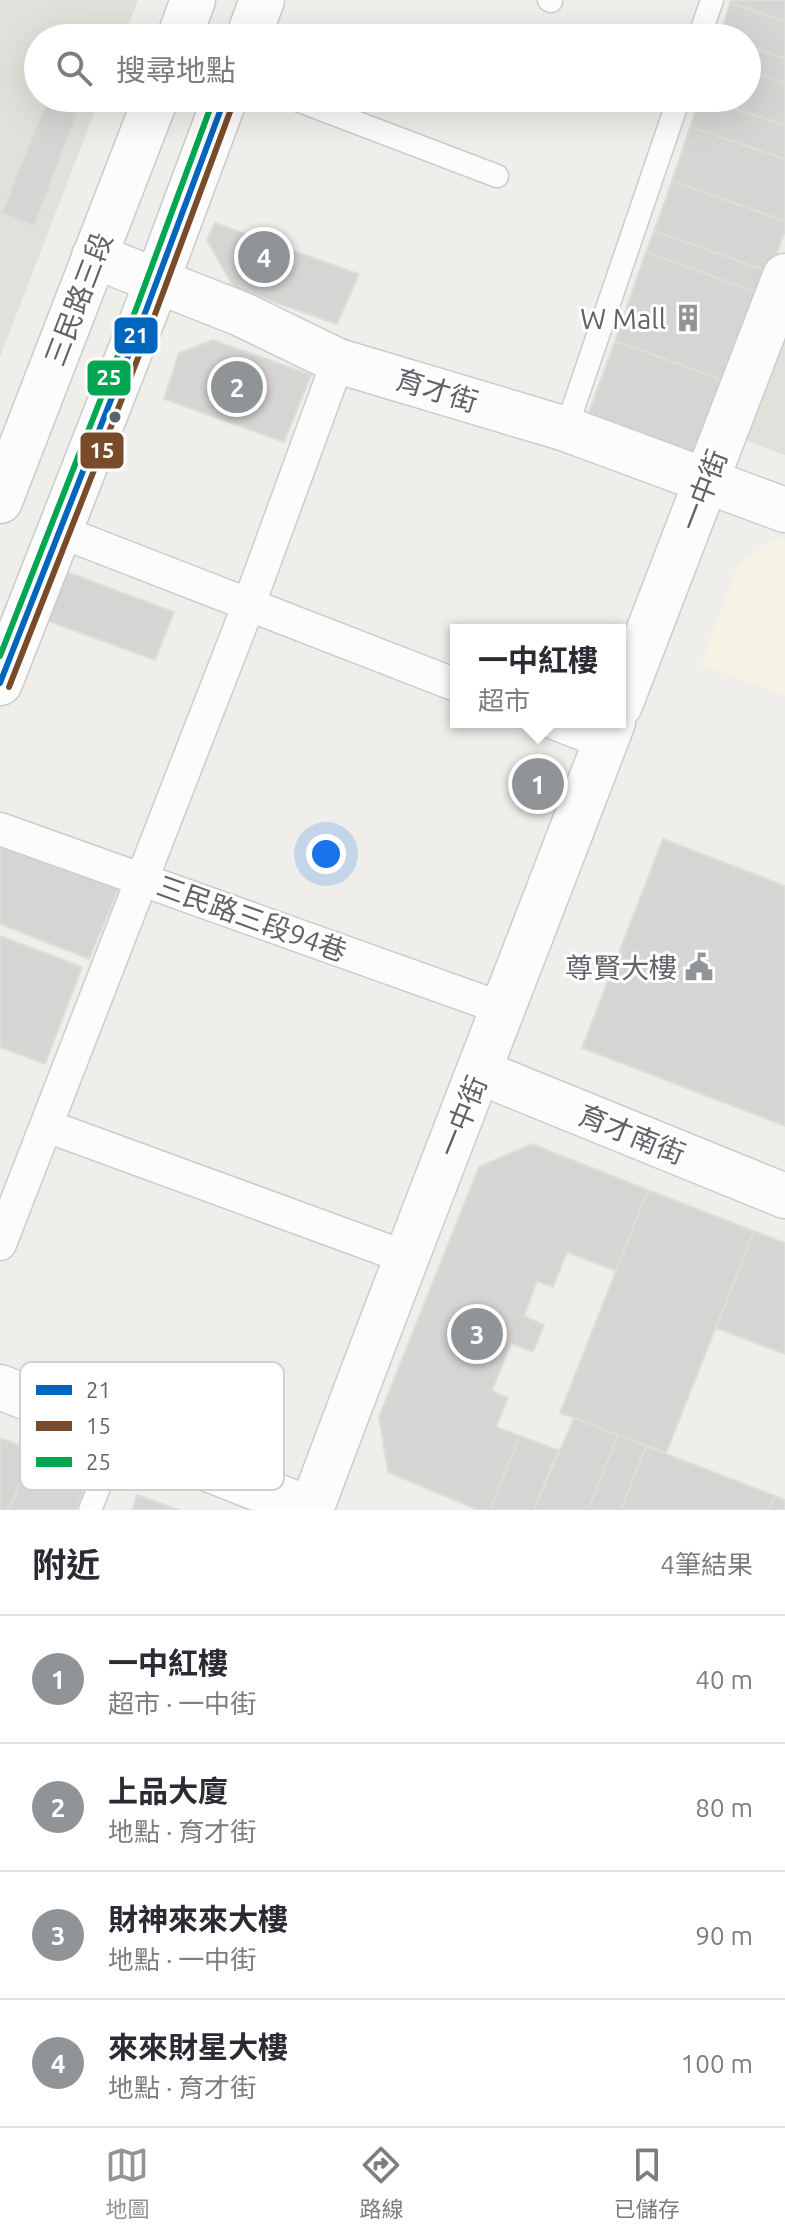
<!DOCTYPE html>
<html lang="zh-TW">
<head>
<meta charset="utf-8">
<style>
  body { margin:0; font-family:Ubuntu,"Noto Sans TC",sans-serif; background:#f2f2f3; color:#2b2b33 }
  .you { position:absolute; left:326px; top:854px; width:28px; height:28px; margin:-20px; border:6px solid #fff; border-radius:50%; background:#1a73e8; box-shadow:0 0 0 12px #1a73e833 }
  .badge { display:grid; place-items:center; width:52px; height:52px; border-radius:50%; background:#919496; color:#fff; font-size:26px; font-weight:700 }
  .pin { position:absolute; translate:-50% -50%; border:4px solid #fff; box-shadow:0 2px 8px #0006 }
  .popup { position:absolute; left:450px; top:624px; width:176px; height:104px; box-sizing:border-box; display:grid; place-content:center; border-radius:0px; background:#fff; filter:drop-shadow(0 2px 6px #0005); font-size:26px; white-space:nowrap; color:#7c7c81 }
  .popup b { font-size:30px; color:#2b2b33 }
  .popup::after { content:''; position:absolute; left:50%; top:100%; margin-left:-16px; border:16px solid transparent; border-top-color:#fff }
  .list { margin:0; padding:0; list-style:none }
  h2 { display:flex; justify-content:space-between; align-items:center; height:104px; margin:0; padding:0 32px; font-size:34px }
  h2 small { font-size:26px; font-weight:400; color:#7c7c81 }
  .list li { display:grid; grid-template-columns:52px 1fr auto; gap:24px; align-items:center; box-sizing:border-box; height:128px; padding:0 32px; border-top:2px solid #e1e1e2 }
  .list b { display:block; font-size:30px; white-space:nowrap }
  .list p { margin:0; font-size:26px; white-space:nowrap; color:#7c7c81 }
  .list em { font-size:26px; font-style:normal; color:#7c7c81 }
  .icon { flex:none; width:44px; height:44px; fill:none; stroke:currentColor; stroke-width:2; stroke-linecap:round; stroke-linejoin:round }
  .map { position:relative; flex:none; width:785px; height:1510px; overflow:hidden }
  .search { position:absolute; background:#fff; box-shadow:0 8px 32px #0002; left:24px; right:24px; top:24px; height:88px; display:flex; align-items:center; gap:20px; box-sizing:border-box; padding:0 28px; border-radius:44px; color:#7c7c81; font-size:30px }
  .sheet { height:616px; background:#fff }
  nav { display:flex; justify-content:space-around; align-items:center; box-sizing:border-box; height:112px; border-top:2px solid #e1e1e2; background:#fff; font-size:22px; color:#7c7c81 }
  nav a { display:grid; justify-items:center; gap:4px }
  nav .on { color:#919496 }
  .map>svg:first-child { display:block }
  .commercial { fill:#f7f3e4 }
  .education { fill:#e2e0da }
  .building { fill:#d6d5d3; stroke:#deddd9; stroke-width:2 }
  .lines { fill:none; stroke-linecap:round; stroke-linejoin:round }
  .service-casing { stroke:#cbcccc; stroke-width:25 }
  .pedestrian-casing { stroke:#cbcccc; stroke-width:35 }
  .minor-casing { stroke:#cbcccc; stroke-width:47 }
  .tertiary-casing { stroke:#cbcccc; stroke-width:47 }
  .secondary-casing { stroke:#cacacb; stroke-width:47 }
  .service { stroke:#fdfcfc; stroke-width:22 }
  .pedestrian { stroke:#fdfcfc; stroke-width:32 }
  .minor { stroke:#fdfcfc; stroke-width:44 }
  .tertiary { stroke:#fdfcfc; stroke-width:44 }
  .secondary { stroke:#fdfcfc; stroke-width:44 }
  .bus-1-casing { stroke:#fff; stroke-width:12 }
  .bus-2-casing { stroke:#fff; stroke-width:12 }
  .bus-3-casing { stroke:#fff; stroke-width:12 }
  .bus-1 { stroke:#0065bd; stroke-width:6 }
  .bus-2 { stroke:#7a4b2a; stroke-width:6 }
  .bus-3 { stroke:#00a651; stroke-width:6 }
  .bus-dot { fill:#5f6368; stroke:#fff; stroke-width:3 }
  .labels { text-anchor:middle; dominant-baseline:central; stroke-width:6; stroke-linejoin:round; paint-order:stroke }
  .street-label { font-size:28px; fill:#5f6368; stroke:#fff }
  .poi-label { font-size:28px; fill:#5f6368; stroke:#fff; text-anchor:end }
  .key { fill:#fff; stroke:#cfd0d2; stroke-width:2 }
  .key-label { font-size:22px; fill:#5f6368 }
  .line-badge { stroke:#fff; stroke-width:3 }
  .badge-label { font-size:22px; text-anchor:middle; font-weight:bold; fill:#fff }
</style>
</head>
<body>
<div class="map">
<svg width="785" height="1510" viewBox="0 0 785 1510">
  <rect width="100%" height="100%" fill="#efeeea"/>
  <path class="commercial" d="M 775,537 L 785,541 L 785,695 L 701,665 L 738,565 Z"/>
  <path class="education" d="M 0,0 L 138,0 L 123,38 L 38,38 L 38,98 L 100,98 L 0,357 Z
    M 785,336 L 785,455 L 745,440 Z"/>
  <path class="building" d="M 731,0 L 785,0 L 785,21 L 730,3 Z
    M 730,3 L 785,21 L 785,58 L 747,46 L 747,38 L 720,37 Z
    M 747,46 L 785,58 L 785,83 L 747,71 Z
    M 747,71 L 785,83 L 785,125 L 703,98 L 747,98 Z
    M 700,98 L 785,125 L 785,159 L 690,127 Z
    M 46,102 L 77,114 L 34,226 L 2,213 Z
    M 690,127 L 785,159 L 785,221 L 672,181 Z
    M 672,181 L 785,221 L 785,231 L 770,272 L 654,231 Z
    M 215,223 L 359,274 L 337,324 L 234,288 L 207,240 Z
    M 654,231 L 770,272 L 762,294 L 646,252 Z
    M 646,252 L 762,294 L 729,382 L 615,341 Z
    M 213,340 L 311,375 L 284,442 L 164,399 L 179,353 Z
    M 615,341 L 729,382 L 701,459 L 587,418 Z
    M 67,572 L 174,612 L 155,660 L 48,621 Z
    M 5,839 L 122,881 L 89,959 L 0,924 L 0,846 Z
    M 663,839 L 785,886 L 785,1126 L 582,1048 Z
    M 0,936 L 82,967 L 45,1064 L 0,1047 Z
    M 532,1144 L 648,1190 L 616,1271 L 567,1252 L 553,1287 L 537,1281 L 524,1316 L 544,1325 L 533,1352 L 511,1343 L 492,1391 L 508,1398 L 496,1427 L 520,1436 L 490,1510 L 478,1510 L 388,1472 L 379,1417 L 479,1167 Z
    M 648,1190 L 754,1231 L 666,1453 L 560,1413 Z
    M 754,1231 L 785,1243 L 785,1354 L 716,1328 Z
    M 574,1418 L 618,1435 L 588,1510 L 534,1510 Z
    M 618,1435 L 646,1446 L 621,1510 L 588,1510 Z
    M 520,1436 L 558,1450 L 534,1510 L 490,1510 Z
    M 0,1438 L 33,1450 L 9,1510 L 0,1510 Z
    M 646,1446 L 775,1496 L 769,1510 L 621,1510 Z
    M 33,1450 L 91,1472 L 76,1510 L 9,1510 Z
    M 137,1495 L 179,1510 L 132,1510 Z
    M 775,1496 L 785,1500 L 785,1510 L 769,1510 Z"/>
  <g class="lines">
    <defs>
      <path id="service" d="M 549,0 L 551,1
        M 699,38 L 712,0
        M 292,98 L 497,176
        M 566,429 L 679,98
        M 90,1510 L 120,1434"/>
      <path id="pedestrian" d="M 59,531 L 456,685
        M 551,722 L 605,743
        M 0,829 L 504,1009
        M 47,1126 L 405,1257
        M 0,1244 L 249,604 L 338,361"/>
      <path id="minor" d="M 94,256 L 241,314 L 338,361 L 566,429 L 785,510
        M 480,1072 L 785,1196
        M 0,1387 L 312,1510"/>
      <path id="tertiary" d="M 620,705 L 785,276
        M 311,1510 C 409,1246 513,985 613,722"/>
      <path id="secondary" d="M 179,38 L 193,0
        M 248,38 L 262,0
        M 0,501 L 156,98
        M 0,683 L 145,313 L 225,98"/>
    </defs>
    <use href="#service" class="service-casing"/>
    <use href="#pedestrian" class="pedestrian-casing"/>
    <use href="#minor" class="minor-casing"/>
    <use href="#tertiary" class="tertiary-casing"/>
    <use href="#secondary" class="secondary-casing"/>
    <use href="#service" class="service"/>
    <use href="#pedestrian" class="pedestrian"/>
    <use href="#minor" class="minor"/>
    <use href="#tertiary" class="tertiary"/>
    <use href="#secondary" class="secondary"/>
    <defs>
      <path id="bus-1" d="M 0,683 L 145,313 L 225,98"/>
      <path id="bus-2" d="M 9,687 L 154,317 L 234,101"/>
      <path id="bus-3" d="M 0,656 L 136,309 L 214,98"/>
    </defs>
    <use href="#bus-1" class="bus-1-casing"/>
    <use href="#bus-2" class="bus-2-casing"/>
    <use href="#bus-3" class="bus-3-casing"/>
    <use href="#bus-1" class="bus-1"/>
    <use href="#bus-2" class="bus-2"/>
    <use href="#bus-3" class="bus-3"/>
  </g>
  <defs>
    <symbol id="building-bare" viewBox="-9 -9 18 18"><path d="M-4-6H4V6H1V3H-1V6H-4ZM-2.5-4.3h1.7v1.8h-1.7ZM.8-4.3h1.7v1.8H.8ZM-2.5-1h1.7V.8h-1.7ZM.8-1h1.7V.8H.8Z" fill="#919496" stroke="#fff" stroke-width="2.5" paint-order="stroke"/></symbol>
    <symbol id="civic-bare" viewBox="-9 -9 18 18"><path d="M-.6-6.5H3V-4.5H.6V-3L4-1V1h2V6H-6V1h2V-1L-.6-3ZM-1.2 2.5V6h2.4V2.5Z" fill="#919496" stroke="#fff" stroke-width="2.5" paint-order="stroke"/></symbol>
  </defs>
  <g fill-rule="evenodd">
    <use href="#building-bare" x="668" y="298" width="40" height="40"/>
    <use href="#civic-bare" x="679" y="947" width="40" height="40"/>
  </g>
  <circle class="bus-dot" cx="115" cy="417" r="7"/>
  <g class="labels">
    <g class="street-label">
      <text transform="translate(78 299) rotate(-69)">三民路三段</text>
      <text transform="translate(437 390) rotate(17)">育才街</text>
      <text transform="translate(703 490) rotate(-69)">一中街</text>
      <text transform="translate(252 918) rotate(20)">三民路三段94巷</text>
      <text transform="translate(462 1116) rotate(-68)">一中街</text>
      <text transform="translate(632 1134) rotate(22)">育才南街</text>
    </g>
    <g class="poi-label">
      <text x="666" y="318">W Mall</text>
      <text x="677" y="967">尊賢大樓</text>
    </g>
  </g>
  <rect x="20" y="1362" width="264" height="128" rx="12" class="key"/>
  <rect x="36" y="1385" width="36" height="10" fill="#0065bd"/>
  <rect x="36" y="1421" width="36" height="10" fill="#7a4b2a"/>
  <rect x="36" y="1457" width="36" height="10" fill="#00a651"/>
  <g class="key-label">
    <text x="86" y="1398">21</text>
    <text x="86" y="1434">15</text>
    <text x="86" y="1470">25</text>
  </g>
  <g class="line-badge">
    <rect x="113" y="316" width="46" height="39" rx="8" fill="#0065bd"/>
    <rect x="86" y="359" width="46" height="38" rx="8" fill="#00a651"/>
    <rect x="79" y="431" width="46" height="39" rx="8" fill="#7a4b2a"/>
  </g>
  <g class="badge-label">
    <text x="136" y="343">21</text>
    <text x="109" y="385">25</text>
    <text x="102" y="458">15</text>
  </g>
</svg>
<div class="you"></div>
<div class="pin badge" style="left:538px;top:784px">1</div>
<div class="popup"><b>一中紅樓</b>超市</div>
<div class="pin badge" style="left:237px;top:387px">2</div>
<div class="pin badge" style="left:477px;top:1334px">3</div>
<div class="pin badge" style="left:264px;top:257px">4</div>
<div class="search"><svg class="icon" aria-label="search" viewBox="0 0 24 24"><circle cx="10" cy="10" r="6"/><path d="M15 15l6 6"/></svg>搜尋地點</div>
</div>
<section class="sheet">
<h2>附近<small>4筆結果</small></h2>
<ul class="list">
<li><span class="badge">1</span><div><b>一中紅樓</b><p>超市 · 一中街</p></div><em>40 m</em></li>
<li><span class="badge">2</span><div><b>上品大廈</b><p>地點 · 育才街</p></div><em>80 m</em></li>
<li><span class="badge">3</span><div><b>財神來來大樓</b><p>地點 · 一中街</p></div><em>90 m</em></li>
<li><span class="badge">4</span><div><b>來來財星大樓</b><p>地點 · 育才街</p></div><em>100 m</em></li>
</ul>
</section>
<nav>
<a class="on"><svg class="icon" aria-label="map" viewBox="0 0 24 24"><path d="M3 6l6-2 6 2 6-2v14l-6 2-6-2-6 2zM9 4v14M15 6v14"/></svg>地圖</a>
<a><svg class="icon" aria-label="directions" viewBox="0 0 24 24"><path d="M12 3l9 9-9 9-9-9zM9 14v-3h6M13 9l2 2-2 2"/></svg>路線</a>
<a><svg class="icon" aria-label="saved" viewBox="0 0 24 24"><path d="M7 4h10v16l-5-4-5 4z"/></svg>已儲存</a>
</nav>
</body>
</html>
